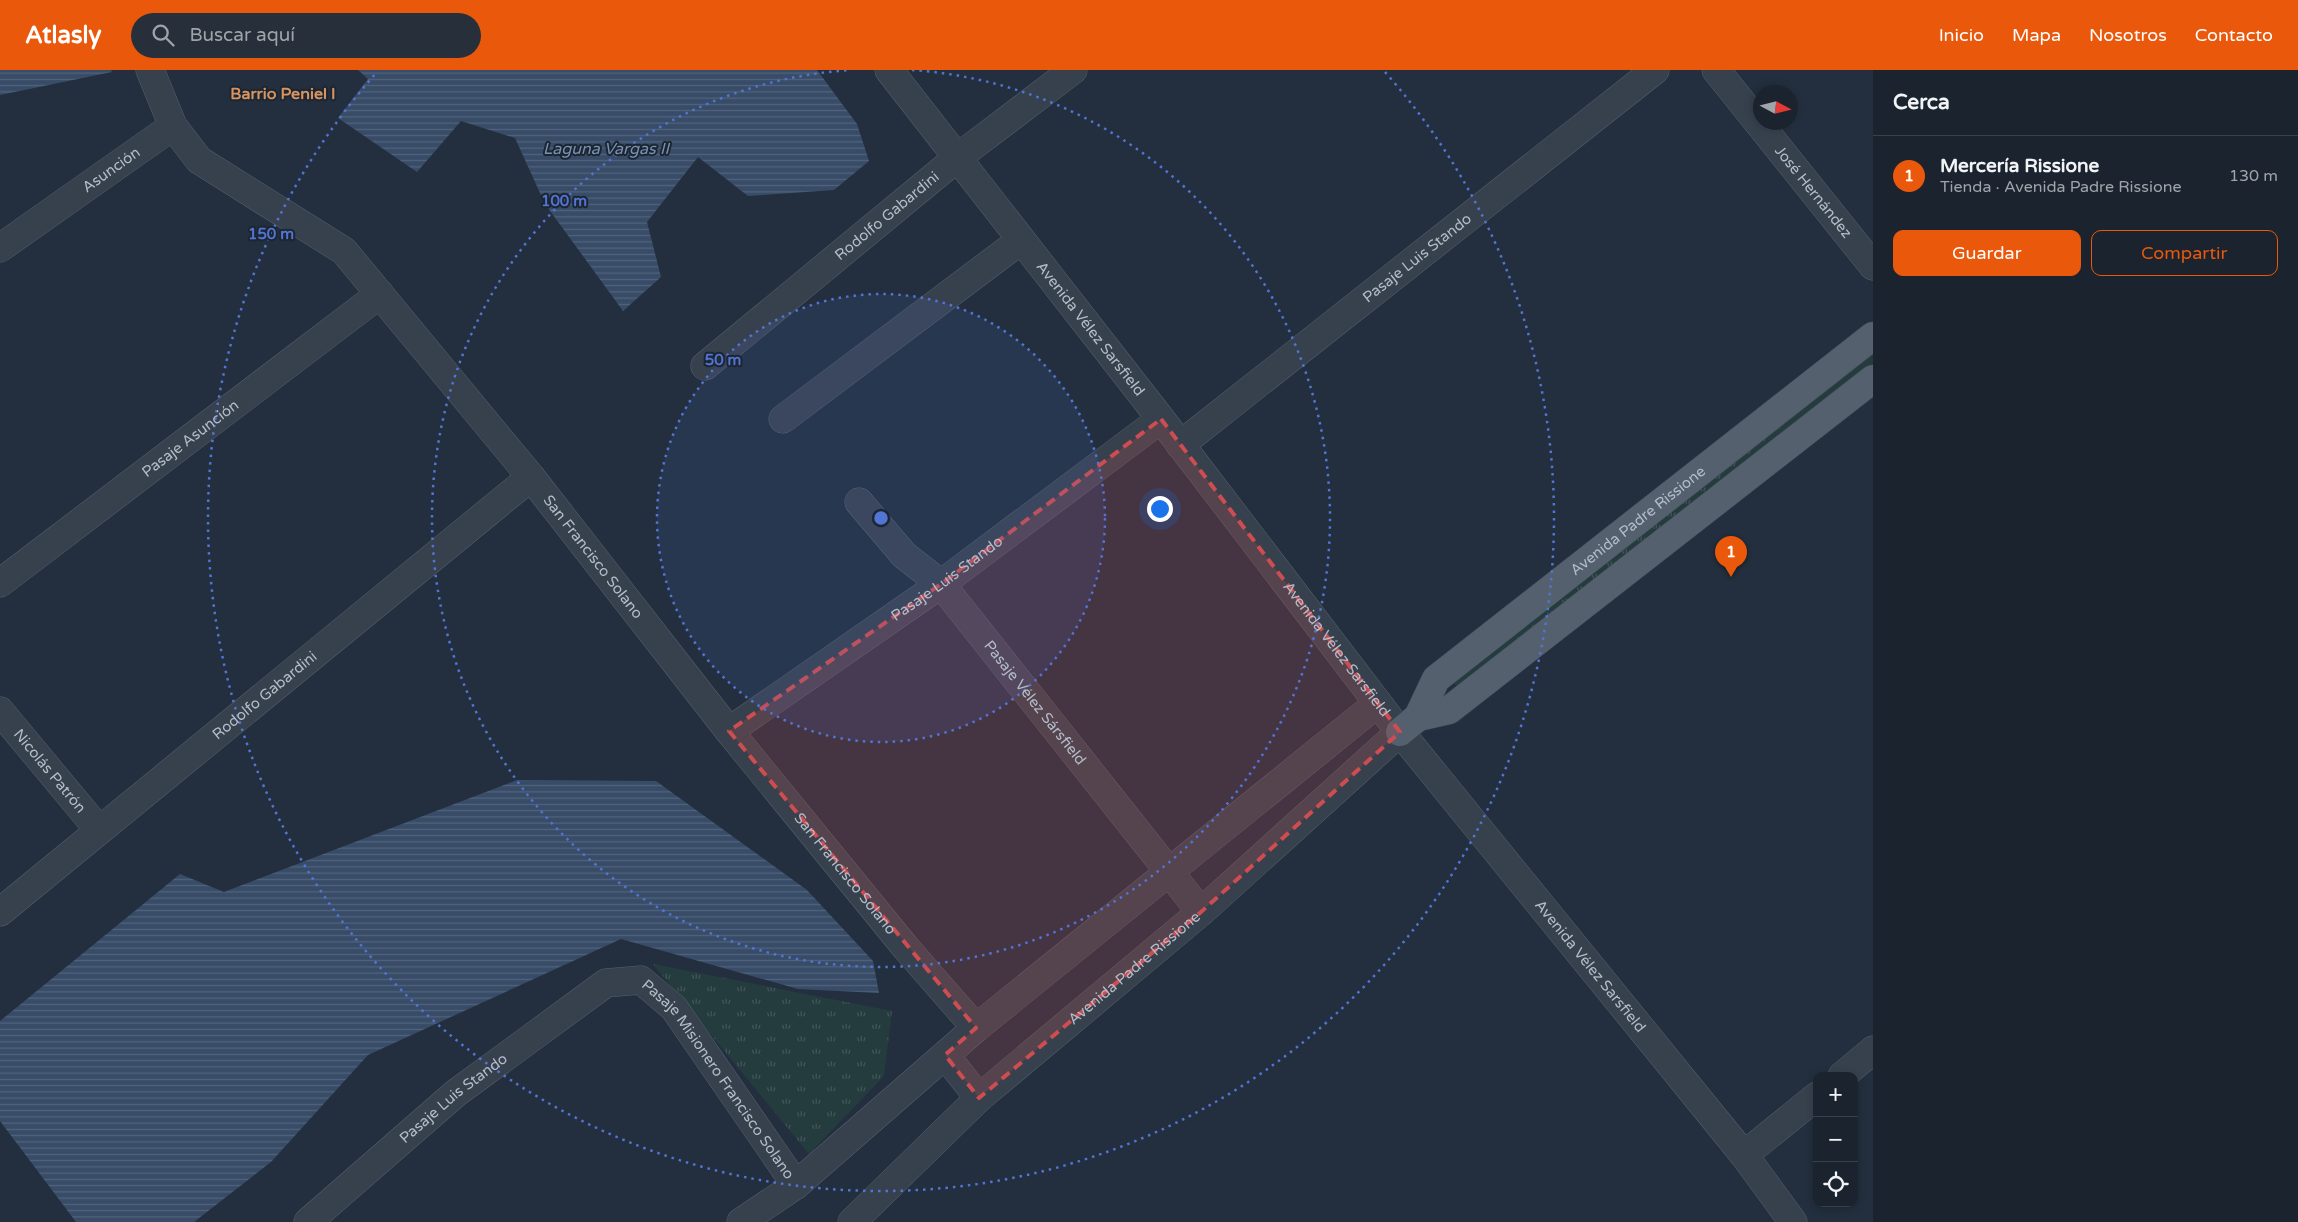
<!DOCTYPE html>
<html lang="es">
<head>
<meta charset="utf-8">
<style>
  body { margin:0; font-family:"Varela Round",sans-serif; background:#272f3a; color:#f1f3f6 }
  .controls { position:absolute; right:15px; bottom:15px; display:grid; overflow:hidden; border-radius:10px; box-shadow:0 2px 8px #0003 }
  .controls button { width:45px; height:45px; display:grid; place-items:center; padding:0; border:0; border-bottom:1px solid #38404a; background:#1a232e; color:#f1f3f6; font:25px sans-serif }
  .compass { position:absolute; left:1753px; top:15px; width:45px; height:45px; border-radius:50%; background:#1a232e; box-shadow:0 2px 8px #0003; rotate:97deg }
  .you { position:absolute; left:1159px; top:438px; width:18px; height:18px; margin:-12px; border:4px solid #fff; border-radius:50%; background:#1a73e8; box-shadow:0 0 0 8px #1a73e833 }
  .badge { display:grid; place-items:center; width:32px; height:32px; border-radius:50%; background:#ea580c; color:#fff; font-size:16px; font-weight:700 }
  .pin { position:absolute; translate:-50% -41px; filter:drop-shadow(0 1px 2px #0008) }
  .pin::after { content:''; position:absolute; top:26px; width:18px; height:15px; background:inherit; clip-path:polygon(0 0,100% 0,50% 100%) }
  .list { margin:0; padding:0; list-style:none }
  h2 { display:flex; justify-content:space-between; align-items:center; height:65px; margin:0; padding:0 20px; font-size:21px }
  h2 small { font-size:16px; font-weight:400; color:#9fa4aa }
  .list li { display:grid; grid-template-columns:32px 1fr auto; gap:15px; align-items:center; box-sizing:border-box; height:80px; padding:0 20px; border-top:1px solid #38404a }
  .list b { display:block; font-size:19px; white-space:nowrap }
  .list p { margin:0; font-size:16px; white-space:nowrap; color:#9fa4aa }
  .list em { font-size:16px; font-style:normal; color:#9fa4aa }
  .actions { display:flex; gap:10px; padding:15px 20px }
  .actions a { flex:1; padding:11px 0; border:1px solid #ea580c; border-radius:10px; text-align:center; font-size:18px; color:#ea580c }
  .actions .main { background:#ea580c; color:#fff }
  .icon { flex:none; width:28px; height:28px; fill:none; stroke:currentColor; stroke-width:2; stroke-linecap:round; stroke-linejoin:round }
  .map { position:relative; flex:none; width:1873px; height:1152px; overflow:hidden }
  header { display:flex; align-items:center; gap:30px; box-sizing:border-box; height:70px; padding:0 25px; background:#ea580c; color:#fff }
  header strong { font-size:24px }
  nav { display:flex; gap:28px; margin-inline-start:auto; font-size:18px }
  .search { width:350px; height:45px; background:#272f3a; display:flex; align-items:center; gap:12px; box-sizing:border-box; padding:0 18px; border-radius:28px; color:#9fa4aa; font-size:19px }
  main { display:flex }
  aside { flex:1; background:#1a232e }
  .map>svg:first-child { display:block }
  .grass { fill:url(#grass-tufts) }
  .water { fill:url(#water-rules) }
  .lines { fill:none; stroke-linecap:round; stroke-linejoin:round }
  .minor-casing { stroke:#555f6c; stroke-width:29 }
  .major-casing { stroke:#404a57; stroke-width:29 }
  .minor { stroke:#37414e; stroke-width:28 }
  .major { stroke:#55606e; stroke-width:28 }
  .marked { fill:#cd4d50; fill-opacity:0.2; stroke:#cd4d50; stroke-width:4; stroke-dasharray:10 6; stroke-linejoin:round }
  .ring { fill:none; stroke:#5274d3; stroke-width:2.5; stroke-dasharray:2.5 5 }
  .labels { text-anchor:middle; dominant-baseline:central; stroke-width:4; stroke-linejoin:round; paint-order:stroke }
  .street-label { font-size:15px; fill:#b3bcc9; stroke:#1c2633 }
  .neighbourhood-label { font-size:16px; font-weight:bold; fill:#d79360; stroke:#1c2633 }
  .water-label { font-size:16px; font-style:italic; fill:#7a92b2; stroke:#1c2633 }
  .centre { fill:#5274d3; stroke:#1c2633; stroke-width:2.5 }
  .ring-label { font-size:15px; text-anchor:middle; font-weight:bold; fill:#5274d3; stroke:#1c2633; stroke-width:4; stroke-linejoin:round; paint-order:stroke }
</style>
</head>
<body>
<header>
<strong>Atlasly</strong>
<div class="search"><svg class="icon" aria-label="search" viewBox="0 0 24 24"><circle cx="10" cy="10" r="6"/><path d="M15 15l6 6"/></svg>Buscar aquí</div>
<nav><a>Inicio</a><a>Mapa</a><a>Nosotros</a><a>Contacto</a></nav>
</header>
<main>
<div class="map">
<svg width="1873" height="1152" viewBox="0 0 1873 1152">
  <defs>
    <pattern id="grass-tufts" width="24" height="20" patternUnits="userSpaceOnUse" patternTransform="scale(1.25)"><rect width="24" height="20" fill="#253c3f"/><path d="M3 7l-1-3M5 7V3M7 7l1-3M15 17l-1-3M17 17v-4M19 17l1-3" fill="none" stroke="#425659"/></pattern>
    <pattern id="water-rules" width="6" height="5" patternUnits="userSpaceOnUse" patternTransform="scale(1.25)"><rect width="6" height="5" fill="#384c68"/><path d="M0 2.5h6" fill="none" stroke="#52647c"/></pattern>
  </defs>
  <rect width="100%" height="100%" fill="#232f3e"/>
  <path class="grass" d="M 1873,281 L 1873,295 L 1457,617 L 1451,609 Z
    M 653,894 L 892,941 L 884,1006 L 809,1084 Z"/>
  <path class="water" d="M 0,0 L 111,0 L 112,2 L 0,25 Z
    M 358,0 L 817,0 L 857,54 L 869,91 L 834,120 L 748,126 L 698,87 L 647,152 L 661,207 L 623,241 L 545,134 L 515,68 L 461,51 L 417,102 L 338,48 L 368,9 Z
    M 517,710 L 656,711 L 807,820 L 873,891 L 879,923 L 798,919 L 621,869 L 368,985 L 271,1092 L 194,1152 L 76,1152 L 0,1051 L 0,951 L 180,804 L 224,822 Z"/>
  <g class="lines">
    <defs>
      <g id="minor">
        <path id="s1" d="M 150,0 L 173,56 L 199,90 L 344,181 L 531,407 L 729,661 L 906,878 L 976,958"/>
        <path id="s2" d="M 889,0 L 1161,349 L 1400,662 L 1744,1085 L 1793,1152"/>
        <path id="s3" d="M 1716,0 L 1873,196"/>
        <path id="s4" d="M 0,178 L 173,56"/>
        <path id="s5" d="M 705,296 L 957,88 L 1073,0"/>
        <path d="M 783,349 L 1021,170"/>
        <path id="s6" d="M 1180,375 L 1655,0"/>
        <path id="s7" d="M 859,432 L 904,485 L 941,514 L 1201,842"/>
        <path id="s8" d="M 0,513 L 380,224"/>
        <path id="s9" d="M 0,641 L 99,760"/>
        <path id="s10" d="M 729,661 L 941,514 L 1161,349"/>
        <path id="s11" d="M 0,842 L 531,407"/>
        <path d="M 945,985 L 979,1028"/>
        <path d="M 1842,1006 L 1873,980"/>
        <path d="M 1744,1085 L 1817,1026"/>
        <path id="s12" d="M 308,1152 L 456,1023 L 606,913 L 641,910 L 674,938 L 796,1115"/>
        <path d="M 741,1152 L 796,1115 L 976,958 L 1378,633"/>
        <path id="s13" d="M 852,1152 L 979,1028 L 1201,842 L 1400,662"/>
      </g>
      <g id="major">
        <path d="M 1418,647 L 1449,640 L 1873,309"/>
        <path id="s14" d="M 1400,662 L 1418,647 L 1436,609 L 1873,266"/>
      </g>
    </defs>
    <use href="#minor" class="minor-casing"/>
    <use href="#major" class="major-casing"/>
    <use href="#minor" class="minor"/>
    <use href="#major" class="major"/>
  </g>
  <path class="marked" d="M 1161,349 L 1400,662 L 1201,842 L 979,1028 L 945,985 L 976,958 L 729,661 L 941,514 Z"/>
  <circle cx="881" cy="448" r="224" fill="#5274d3" fill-opacity=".12"/>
  <g class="ring">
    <circle cx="881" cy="448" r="224"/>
    <path d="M912 0A449 449 0 1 1 850 0"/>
    <path d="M1385 2A673 673 0 1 1 377 2"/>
  </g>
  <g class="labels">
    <g class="street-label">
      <text stroke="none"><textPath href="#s4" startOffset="136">Asunción</textPath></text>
      <text stroke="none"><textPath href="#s3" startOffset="156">José Hernández</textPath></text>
      <text stroke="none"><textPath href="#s5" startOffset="236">Rodolfo Gabardini</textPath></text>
      <text stroke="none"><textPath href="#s6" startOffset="302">Pasaje Luis Stando</textPath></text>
      <text stroke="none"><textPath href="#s2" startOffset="328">Avenida Vélez Sarsfield</textPath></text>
      <text stroke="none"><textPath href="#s8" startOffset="239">Pasaje Asunción</textPath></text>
      <text stroke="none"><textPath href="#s14" startOffset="322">Avenida Padre Rissione</textPath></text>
      <text stroke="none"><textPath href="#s1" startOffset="669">San Francisco Solano</textPath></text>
      <text stroke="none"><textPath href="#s10" startOffset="266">Pasaje Luis Stando</textPath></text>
      <text stroke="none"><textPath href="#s2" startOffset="732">Avenida Vélez Sarsfield</textPath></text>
      <text stroke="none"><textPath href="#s11" startOffset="342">Rodolfo Gabardini</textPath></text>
      <text stroke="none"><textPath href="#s7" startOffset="268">Pasaje Vélez Sársfield</textPath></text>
      <text stroke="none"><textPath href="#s9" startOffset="78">Nicolás Patrón</textPath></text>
      <text stroke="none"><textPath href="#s1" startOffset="1074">San Francisco Solano</textPath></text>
      <text stroke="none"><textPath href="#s2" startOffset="1138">Avenida Vélez Sarsfield</textPath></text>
      <text stroke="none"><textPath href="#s13" startOffset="380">Avenida Padre Rissione</textPath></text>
      <text stroke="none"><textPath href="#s12" startOffset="544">Pasaje Misionero Francisco Solano</textPath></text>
      <text stroke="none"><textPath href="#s12" startOffset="191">Pasaje Luis Stando</textPath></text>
    </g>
    <g class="neighbourhood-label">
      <text x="283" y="24">Barrio Peniel I</text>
    </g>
    <g class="water-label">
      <text x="606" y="79">Laguna Vargas II</text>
    </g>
  </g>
  <circle cx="881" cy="448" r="8" class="centre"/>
  <g class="ring-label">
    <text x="564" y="136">100 m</text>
    <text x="271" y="169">150 m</text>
    <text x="723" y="295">50 m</text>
  </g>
</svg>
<div class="controls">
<button>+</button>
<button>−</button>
<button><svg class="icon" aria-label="locate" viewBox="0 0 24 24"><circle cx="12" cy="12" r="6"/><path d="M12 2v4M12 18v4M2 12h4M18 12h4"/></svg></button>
</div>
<svg class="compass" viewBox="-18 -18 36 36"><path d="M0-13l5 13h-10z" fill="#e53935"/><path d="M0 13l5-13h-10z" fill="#9fa4aa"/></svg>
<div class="you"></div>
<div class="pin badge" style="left:1731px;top:507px">1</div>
</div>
<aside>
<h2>Cerca<small></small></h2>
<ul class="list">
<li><span class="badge">1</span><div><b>Mercería Rissione</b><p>Tienda · Avenida Padre Rissione</p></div><em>130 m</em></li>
</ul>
<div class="actions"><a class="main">Guardar</a><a>Compartir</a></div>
</aside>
</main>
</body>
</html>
